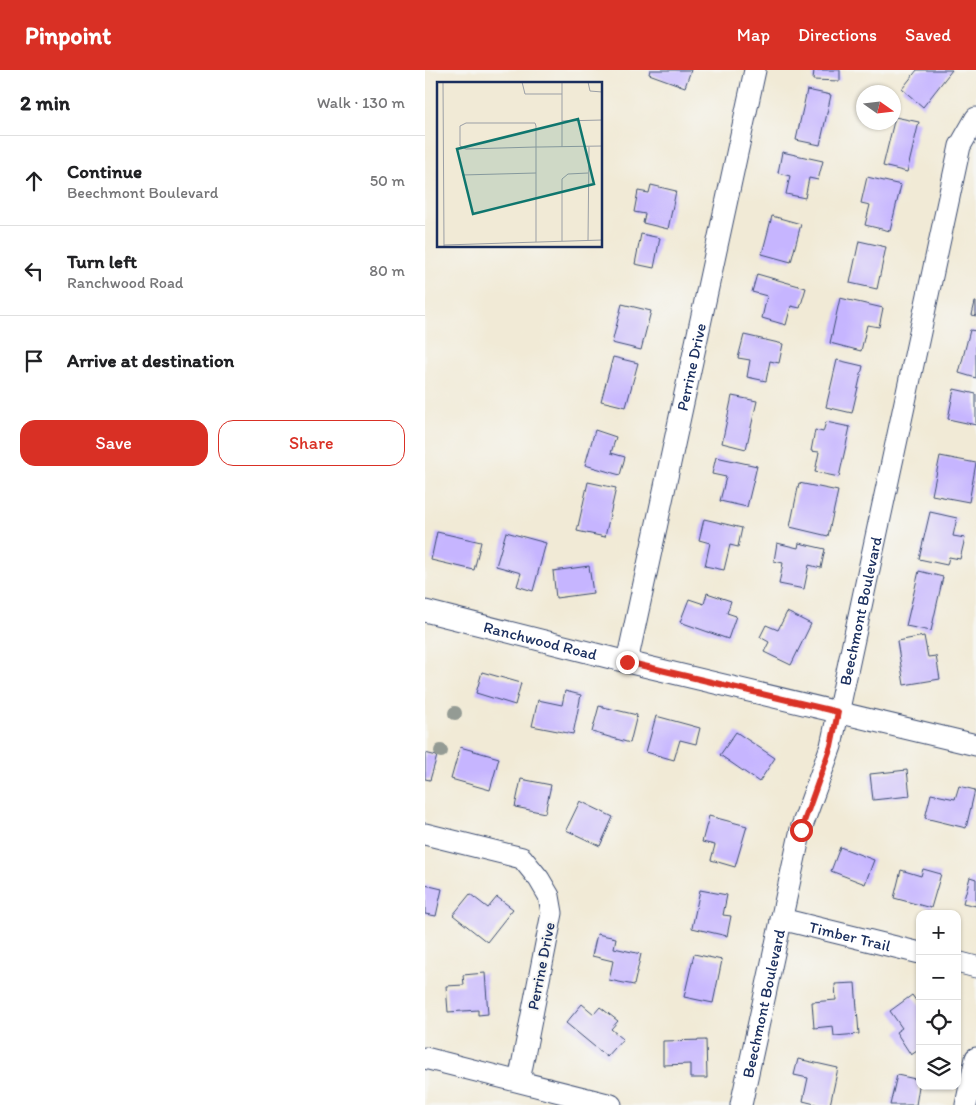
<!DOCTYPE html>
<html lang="en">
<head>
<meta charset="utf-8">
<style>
  body { margin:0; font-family:Itim,sans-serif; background:#f2f2f2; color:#202124 }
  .controls { position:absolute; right:15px; bottom:15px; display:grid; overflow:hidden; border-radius:10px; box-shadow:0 1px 4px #0004 }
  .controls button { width:45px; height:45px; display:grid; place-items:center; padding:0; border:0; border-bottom:1px solid #e0e0e0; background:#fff; color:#202124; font:25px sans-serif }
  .compass { position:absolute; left:431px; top:15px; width:45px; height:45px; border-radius:50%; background:#fff; box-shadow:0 1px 4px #0004; rotate:104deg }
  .stop { position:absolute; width:15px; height:15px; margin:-11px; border:4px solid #d93025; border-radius:50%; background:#fff }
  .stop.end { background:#d93025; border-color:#fff; box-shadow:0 1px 5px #0008 }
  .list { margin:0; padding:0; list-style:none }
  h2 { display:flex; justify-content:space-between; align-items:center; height:65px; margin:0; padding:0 20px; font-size:21px }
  h2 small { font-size:16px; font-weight:400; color:#757577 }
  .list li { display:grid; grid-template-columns:32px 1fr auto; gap:15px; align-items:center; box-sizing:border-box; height:90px; padding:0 20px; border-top:1px solid #e0e0e0 }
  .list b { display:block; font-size:19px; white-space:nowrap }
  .list p { margin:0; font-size:16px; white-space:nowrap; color:#757577 }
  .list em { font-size:16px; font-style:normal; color:#757577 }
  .actions { display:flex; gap:10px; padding:15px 20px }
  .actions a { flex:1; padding:11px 0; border:1px solid #d93025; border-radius:15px; text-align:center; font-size:18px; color:#d93025 }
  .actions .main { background:#d93025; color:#fff }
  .icon { flex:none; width:28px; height:28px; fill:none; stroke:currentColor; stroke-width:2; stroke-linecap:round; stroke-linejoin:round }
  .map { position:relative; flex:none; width:551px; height:1035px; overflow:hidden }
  header { display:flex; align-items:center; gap:30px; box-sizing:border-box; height:70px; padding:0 25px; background:#d93025; color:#fff }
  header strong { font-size:24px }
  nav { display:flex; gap:28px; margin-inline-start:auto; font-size:18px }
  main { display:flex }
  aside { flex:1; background:#fff }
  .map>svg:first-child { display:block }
  .building { fill:#c6b5ff }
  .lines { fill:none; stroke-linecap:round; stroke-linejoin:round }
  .minor-casing { stroke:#3b4b70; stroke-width:23 }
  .minor { stroke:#fff; stroke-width:21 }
  .tree { fill:#949b94 }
  .route { stroke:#d93025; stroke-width:6 }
  .labels { text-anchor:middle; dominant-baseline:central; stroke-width:4; stroke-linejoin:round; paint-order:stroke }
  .street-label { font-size:16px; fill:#1b2f5e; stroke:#f6f6f2 }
  .inset-road { fill:none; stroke:#9b9fa6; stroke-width:1 }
  .view { fill:#0f766e; fill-opacity:0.15; stroke:#0f766e; stroke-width:2.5 }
  .inset-edge { fill:none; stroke:#1b2f5e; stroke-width:2.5 }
</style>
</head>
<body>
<header>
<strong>Pinpoint</strong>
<nav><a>Map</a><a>Directions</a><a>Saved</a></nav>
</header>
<main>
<aside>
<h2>2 min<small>Walk · 130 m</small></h2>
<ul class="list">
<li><svg class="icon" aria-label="ahead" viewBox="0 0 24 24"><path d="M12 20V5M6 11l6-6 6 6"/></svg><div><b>Continue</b><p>Beechmont Boulevard</p></div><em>50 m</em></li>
<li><svg class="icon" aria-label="left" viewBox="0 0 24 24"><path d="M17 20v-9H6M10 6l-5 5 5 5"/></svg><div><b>Turn left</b><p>Ranchwood Road</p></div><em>80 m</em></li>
<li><svg class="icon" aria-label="arrive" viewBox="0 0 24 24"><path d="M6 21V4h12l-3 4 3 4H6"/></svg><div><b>Arrive at destination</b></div></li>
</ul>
<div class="actions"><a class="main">Save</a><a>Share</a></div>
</aside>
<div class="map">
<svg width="551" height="1035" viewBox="0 0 551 1035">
  <rect width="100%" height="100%" fill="#f6f6f2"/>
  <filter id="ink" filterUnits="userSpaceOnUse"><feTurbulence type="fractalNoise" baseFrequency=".02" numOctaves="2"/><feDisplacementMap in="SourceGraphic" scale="10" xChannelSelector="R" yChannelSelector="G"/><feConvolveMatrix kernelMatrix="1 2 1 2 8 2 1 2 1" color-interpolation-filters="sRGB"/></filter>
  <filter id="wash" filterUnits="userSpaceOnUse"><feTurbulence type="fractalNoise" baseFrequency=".0096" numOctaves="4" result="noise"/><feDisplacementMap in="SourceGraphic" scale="20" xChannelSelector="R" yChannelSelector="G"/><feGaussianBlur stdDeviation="1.12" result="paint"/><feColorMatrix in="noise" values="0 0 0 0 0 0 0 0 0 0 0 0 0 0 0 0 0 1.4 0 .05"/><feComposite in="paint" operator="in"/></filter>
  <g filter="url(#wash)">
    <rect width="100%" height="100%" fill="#f1ead6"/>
    <g id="blocks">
      <path class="building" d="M 225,0 L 266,0 L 260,17 L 224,4 Z
        M 389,0 L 415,0 L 415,11 L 388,10 Z
        M 492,0 L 527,0 L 498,37 L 477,19 Z
        M 382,20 L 406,25 L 395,75 L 371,70 Z
        M 470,47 L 494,52 L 482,102 L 458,96 Z
        M 357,82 L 398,91 L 393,110 L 384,108 L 380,128 L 361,124 L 365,106 L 353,103 Z
        M 442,107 L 476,115 L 465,161 L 440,155 L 445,135 L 436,133 Z
        M 226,115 L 251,121 L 243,159 L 218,153 L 220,144 L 209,142 L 213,121 L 224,123 Z
        M 347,146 L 376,154 L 366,192 L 337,184 Z
        M 216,164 L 235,168 L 229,198 L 210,194 Z
        M 434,171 L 461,177 L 452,219 L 425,213 Z
        M 332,204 L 381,218 L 375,238 L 366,236 L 361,255 L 337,248 L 342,226 L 327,222 Z
        M 415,228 L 458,238 L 454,257 L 442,255 L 436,281 L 405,273 Z
        M 550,232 L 551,232 L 551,246 L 547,245 Z
        M 197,234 L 226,241 L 216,280 L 187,273 Z
        M 545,260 L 551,261 L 551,308 L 534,303 Z
        M 319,265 L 358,274 L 354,293 L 345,291 L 341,311 L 322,307 L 325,290 L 313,288 Z
        M 188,287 L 213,293 L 201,337 L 176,331 Z
        M 412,290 L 438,296 L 427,343 L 401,337 Z
        M 529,319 L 551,324 L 551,355 L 523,349 Z
        M 307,326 L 332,331 L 321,379 L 297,373 Z
        M 401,352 L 425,357 L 414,407 L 390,402 L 394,382 L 386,381 L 390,360 L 398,362 Z
        M 170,360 L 191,367 L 186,383 L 200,387 L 195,405 L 160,395 Z
        M 515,386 L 551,393 L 544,432 L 507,425 Z
        M 291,387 L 332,396 L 322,437 L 295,431 L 301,407 L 287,404 Z
        M 163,412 L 191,418 L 180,467 L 152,461 Z
        M 374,413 L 413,421 L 403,466 L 365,457 Z
        M 505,442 L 532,448 L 528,466 L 540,468 L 535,489 L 524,487 L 522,495 L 494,489 Z
        M 279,449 L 317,458 L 313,477 L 305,475 L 299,500 L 280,496 L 285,473 L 274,470 Z
        M 12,462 L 56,472 L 49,500 L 6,490 Z
        M 81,462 L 121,473 L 108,521 L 92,516 L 96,503 L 71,496 Z
        M 352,473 L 373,478 L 374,473 L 400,479 L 396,498 L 384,495 L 379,519 L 354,514 L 358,493 L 349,491 Z
        M 164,496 L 168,523 L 131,528 L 128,501 Z
        M 494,501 L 518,507 L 506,561 L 481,556 Z
        M 282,523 L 306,531 L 302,543 L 311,546 L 303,569 L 255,552 L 264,529 L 279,534 Z
        M 362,542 L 386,554 L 366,595 L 339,582 L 344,572 L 335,567 L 341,555 L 353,560 Z
        M 499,566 L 503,587 L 511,586 L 515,609 L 479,615 L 472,571 Z
        M 57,602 L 96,613 L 90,635 L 51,623 Z
        M 140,621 L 156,625 L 148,664 L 107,656 L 113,630 L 137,635 Z
        M 174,636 L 212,645 L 205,673 L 167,662 Z
        M 231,646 L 275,658 L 271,674 L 255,670 L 249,690 L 221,682 Z
        M 311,662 L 350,688 L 334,712 L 295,685 Z
        M 35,677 L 74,688 L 65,720 L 26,709 Z
        M 0,683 L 12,686 L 5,710 L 0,709 Z
        M 482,700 L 485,726 L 448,730 L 445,704 Z
        M 96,709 L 126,715 L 120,743 L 90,737 Z
        M 534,716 L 550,720 L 541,758 L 500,748 L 506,724 L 530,729 Z
        M 155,731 L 188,747 L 175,776 L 141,760 Z
        M 284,746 L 322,756 L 310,797 L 286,790 L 290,775 L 277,772 Z
        M 415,777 L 449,790 L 440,814 L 406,801 Z
        M 498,799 L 516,804 L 506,838 L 469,828 L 476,800 L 496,806 Z
        M 545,807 L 551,809 L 551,836 L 538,833 Z
        M 0,815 L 17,819 L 11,846 L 0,844 Z
        M 275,820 L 302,825 L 298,845 L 306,846 L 302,866 L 267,858 Z
        M 45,824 L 63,838 L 72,827 L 88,839 L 62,872 L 28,845 Z
        M 172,864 L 191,868 L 189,878 L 216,884 L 209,915 L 184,910 L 188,891 L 167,886 Z
        M 269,884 L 297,890 L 288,933 L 259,927 Z
        M 60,903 L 63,944 L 53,945 L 53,940 L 23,942 L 21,916 L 39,915 L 38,905 Z
        M 430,913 L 434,964 L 409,966 L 408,956 L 389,958 L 387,932 L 411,930 L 410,914 Z
        M 487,925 L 495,936 L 495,979 L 486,985 L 471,962 L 477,958 L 465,941 Z
        M 157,934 L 169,944 L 175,937 L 193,951 L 186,959 L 198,969 L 182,987 L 141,953 Z
        M 281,970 L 282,1008 L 265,1008 L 265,994 L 238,995 L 238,971 Z
        M 373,989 L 413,998 L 405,1035 L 394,1035 L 378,1031 L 383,1008 L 369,1005 Z
        M 472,1005 L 495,1010 L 491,1035 L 465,1035 Z"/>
    </g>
  </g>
  <g filter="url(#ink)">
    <use href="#blocks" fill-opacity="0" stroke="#3b4b70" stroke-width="1"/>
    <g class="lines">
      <defs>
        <g id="minor">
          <path id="s1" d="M 0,541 L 202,592 L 551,675"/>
          <path id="s2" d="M 202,592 L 330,0"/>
          <path d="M 0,764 L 97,788 L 114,809 L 124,826 L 127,843 L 94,1011"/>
          <path id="s3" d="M 356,849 L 495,883"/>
          <path d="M 532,892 L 551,897"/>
          <path d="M 0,988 L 186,1035"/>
          <path id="s4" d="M 316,1035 L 376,759 L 406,676 L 535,76 L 551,48"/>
          <path d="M 541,1035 L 551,988"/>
        </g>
      </defs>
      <use href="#minor" class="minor-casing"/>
      <use href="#minor" class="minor"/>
    </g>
    <g class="tree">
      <circle cx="30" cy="643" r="7"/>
      <circle cx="16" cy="681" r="7"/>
    </g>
  </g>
  <g class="lines" filter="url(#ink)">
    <path class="route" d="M 202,592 L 413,642 L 406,676 L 376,760"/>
  </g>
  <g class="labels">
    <g class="street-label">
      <text stroke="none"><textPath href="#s2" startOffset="302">Perrine Drive</textPath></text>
      <text stroke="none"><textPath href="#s4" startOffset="509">Beechmont Boulevard</textPath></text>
      <text stroke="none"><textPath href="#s1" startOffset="119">Ranchwood Road</textPath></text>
      <text stroke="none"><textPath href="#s3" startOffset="71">Timber Trail</textPath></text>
      <text transform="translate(116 896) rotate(-79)">Perrine Drive</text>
      <text stroke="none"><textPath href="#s4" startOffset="104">Beechmont Boulevard</textPath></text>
    </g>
  </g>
  <g transform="translate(12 12)">
    <rect width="165" height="165" fill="#f1ead6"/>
    <path class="inset-road" d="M 6,0 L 7,165M 85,0 L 88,12 L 125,12M 151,0 L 153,9 L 165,10M 125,39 L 165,38M 125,65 L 125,0M 25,93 L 99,91M 125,159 L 125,97 L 131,92 L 151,91M 151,159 L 152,65M 99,160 L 99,44 L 98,41 L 29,41 L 23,44 L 23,64 L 29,67 L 99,65 L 103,65 L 165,64M 7,163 L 165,158"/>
    <path class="view" d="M 141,37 L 157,102 L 36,132 L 20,67 Z"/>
    <rect width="165" height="165" class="inset-edge"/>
  </g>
</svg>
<div class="controls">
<button>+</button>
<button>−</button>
<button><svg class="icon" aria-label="locate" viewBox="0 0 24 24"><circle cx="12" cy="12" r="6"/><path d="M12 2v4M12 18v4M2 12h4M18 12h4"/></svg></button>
<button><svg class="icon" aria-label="layers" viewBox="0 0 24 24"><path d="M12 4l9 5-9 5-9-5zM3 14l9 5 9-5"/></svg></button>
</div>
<svg class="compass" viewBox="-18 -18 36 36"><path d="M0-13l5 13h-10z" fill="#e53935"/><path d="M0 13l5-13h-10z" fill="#757577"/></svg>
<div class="stop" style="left:376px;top:760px"></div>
<div class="stop end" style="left:202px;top:592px"></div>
</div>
</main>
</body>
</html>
